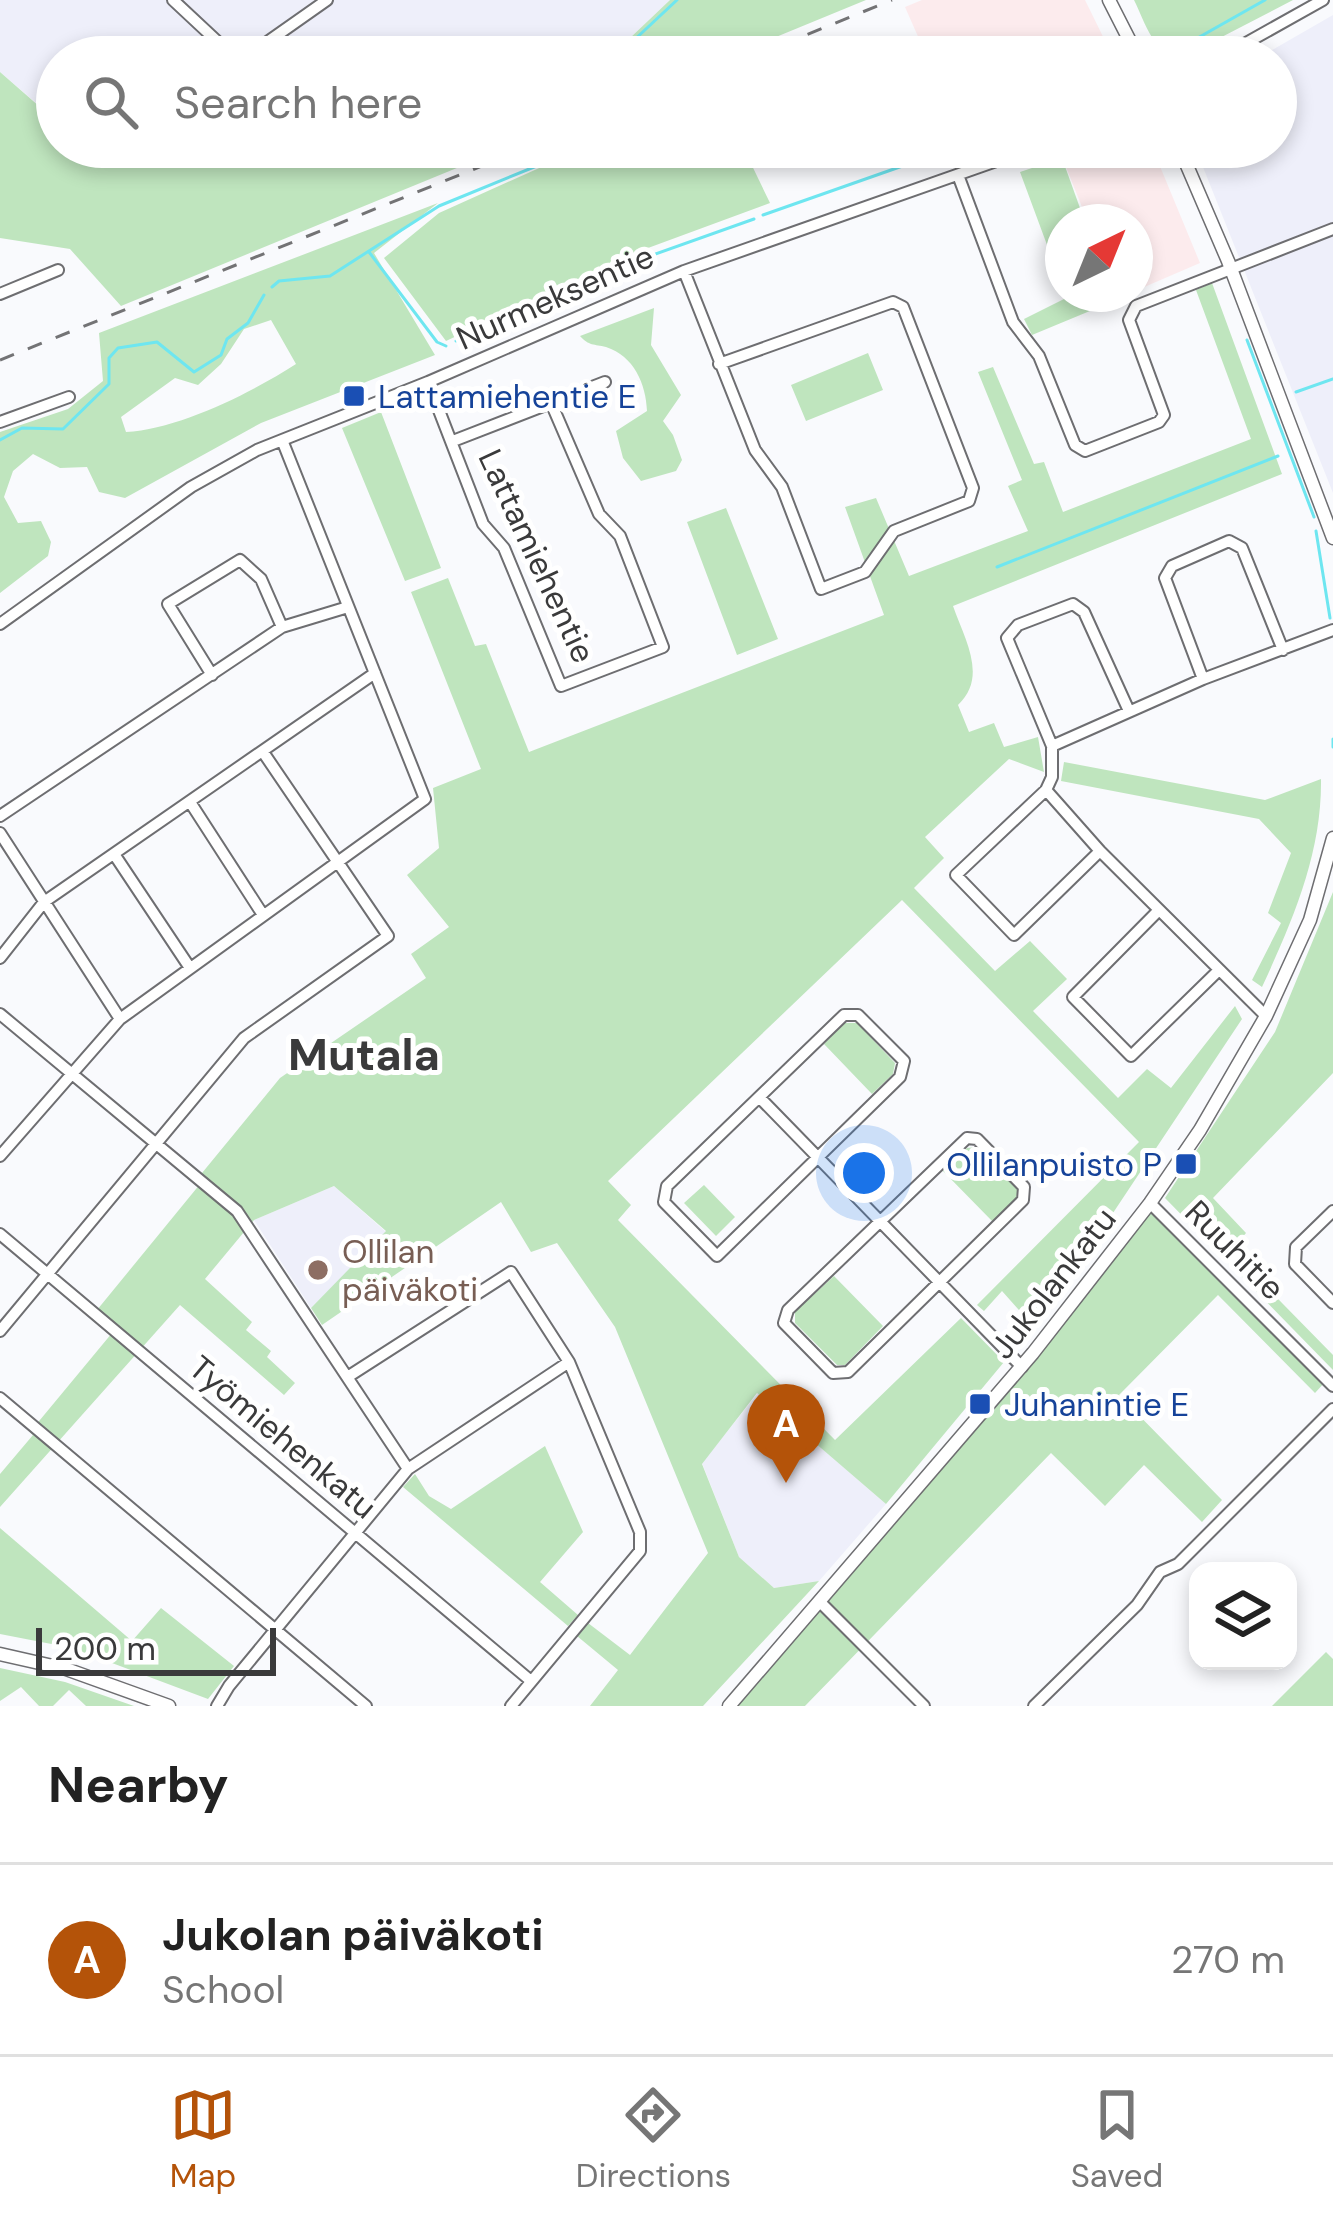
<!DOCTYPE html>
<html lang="en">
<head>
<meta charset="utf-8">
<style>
  body { margin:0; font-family:"DM Sans",sans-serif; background:#f6f6f6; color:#222 }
  .controls { position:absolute; right:36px; bottom:36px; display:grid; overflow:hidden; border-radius:24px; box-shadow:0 6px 18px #0003 }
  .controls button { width:108px; height:108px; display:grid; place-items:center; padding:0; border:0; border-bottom:3px solid #e0e0e0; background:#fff; color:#222; font:60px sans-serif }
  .compass { position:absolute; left:1045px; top:204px; width:108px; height:108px; border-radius:50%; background:#fff; box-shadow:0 6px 18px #0003; rotate:43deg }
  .scale { position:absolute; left:36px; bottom:30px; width:240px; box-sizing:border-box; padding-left:12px; border:6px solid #3a3a3b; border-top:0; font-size:33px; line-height:42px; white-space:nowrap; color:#3a3a3b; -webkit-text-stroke:9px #fff; paint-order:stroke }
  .you { position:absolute; left:864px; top:1173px; width:42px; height:42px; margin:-30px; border:9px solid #fff; border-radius:50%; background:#1a73e8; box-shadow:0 0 0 18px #1a73e833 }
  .badge { display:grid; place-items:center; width:78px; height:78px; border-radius:50%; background:#b45309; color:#fff; font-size:39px; font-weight:700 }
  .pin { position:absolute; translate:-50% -99px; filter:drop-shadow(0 3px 6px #0008) }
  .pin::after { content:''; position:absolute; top:63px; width:42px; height:36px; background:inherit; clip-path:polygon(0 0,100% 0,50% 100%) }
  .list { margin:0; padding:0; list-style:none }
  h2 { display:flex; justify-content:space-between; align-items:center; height:156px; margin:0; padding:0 48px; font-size:51px }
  h2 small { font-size:39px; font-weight:400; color:#767676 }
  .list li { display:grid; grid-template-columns:78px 1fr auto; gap:36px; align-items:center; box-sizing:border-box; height:192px; padding:0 48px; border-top:3px solid #e0e0e0 }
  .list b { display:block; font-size:45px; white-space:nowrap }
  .list p { margin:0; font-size:39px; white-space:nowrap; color:#767676 }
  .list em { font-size:39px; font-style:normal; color:#767676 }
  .icon { flex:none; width:66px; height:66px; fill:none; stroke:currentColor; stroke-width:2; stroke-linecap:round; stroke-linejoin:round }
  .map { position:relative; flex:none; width:1333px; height:1706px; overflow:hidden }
  .search { position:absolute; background:#fff; box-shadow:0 6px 18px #0003; left:36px; right:36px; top:36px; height:132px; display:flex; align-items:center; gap:30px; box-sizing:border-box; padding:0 42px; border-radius:66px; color:#767676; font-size:45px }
  .sheet { height:348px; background:#fff }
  nav { display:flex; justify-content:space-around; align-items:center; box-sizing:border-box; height:168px; border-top:3px solid #e0e0e0; background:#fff; font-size:33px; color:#767676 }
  nav a { display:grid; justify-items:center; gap:6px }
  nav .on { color:#b45309 }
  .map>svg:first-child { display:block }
  .commercial { fill:#fcebed }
  .built { fill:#eeeffa }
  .green { fill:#bfe5be; fill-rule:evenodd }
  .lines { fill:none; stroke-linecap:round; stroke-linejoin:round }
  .stream { stroke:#6ee6f0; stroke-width:3 }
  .minor-casing { stroke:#6e6e71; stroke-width:14 }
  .major-casing { stroke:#6e6e71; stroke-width:15 }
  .minor { stroke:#fff; stroke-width:10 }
  .major { stroke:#fff; stroke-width:12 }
  .rail { stroke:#737375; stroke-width:3; stroke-dasharray:15 15; stroke-linecap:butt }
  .transit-dot { fill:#1a4fb4; stroke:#fff; stroke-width:4.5 }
  .education-dot { fill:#8d6e63; stroke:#fff; stroke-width:4.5 }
  .labels { text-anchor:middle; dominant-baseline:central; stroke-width:10; stroke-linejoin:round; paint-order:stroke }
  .street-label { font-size:33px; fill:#3a3a3b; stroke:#fff }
  .transit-label { font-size:33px; fill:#164399; stroke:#fff; text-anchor:start }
  .education-label { font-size:33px; fill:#785e54; stroke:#fff; text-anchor:start }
  .district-label { font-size:45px; font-weight:bold; fill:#3a3a3b; stroke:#fff }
</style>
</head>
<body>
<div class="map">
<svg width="1333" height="1706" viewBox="0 0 1333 1706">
  <rect width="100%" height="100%" fill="#f9fafd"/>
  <path class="commercial" d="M 922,0 L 1085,0 L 1113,57 L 927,57 L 905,7 Z
    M 1101,147 L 1152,147 L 1200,263 L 1135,291 L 1135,222 L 1088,222 L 1064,162 Z"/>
  <path class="built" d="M 0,0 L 670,0 L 610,57 L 215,57 L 211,50 L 193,57 L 57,57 L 57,111 L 49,114 L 0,72 Z
    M 1333,15 L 1333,493 L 1195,147 L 1276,147 L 1276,57 L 1260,57 Z
    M 334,1186 L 386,1232 L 311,1308 L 254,1220 Z
    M 758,1393 L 886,1504 L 819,1581 L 774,1588 L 739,1557 L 702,1463 Z"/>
  <path class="green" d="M 670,0 L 866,0 L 727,57 L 610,57 Z
    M 1134,0 L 1293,0 L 1183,57 C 1153,55 1146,24 1134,0 Z
    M 0,72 L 48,114 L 57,111 L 57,147 L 247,147 L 252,160 L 360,147 L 508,147 L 121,306 L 70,249 L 0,238 Z
    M 586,147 L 743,147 L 770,203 L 629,255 L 446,341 L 384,258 L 439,213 Z
    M 1062,158 L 1085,222 L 1063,222 L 1063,288 L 1020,172 Z
    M 438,203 L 374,253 L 435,355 L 261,423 L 125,498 L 99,492 L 87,467 L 60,468 L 33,454 L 13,471 L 4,497 L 18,523 L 41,521 L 51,542 L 48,556 L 0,593 L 0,432 L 68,409 L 103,381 L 99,333 ZM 271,320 L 296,364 C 251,393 179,429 126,432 L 121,417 L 175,378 L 198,385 L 221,364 L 244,329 Z
    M 1212,283 L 1282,474 L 953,606 C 965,640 988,677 958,705 L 969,732 L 994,723 L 1004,747 L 1038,737 L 1044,772 L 1009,759 L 925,837 L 944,858 L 914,888 L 995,971 L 1030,941 L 1067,979 L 1033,1011 L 1118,1098 L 1147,1069 L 1171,1088 L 1235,1006 L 1242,1019 L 1097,1237 L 1027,1319 L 1002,1291 L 984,1311 L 977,1305 L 1139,1142 L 902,900 L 608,1181 L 631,1205 L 618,1220 L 835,1440 L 961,1318 L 1004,1362 L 886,1504 L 757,1393 L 702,1464 L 739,1557 L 774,1588 L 819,1581 L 703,1706 L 590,1706 L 618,1670 L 577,1636 L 588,1623 L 630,1655 L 708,1553 L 615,1327 L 557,1243 L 531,1252 L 501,1202 L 322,1325 L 311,1308 L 386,1231 L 334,1186 L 254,1220 L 205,1279 L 252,1322 L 246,1330 L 271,1351 L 267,1357 L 295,1383 L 284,1395 L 180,1305 L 0,1507 L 0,1474 L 33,1435 L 30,1432 L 117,1327 L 97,1310 L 205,1178 L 202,1173 L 280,1078 L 426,978 L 411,954 L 449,927 L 407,875 L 439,848 L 433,788 L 481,769 L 411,592 L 448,578 L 475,646 L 486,644 L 529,752 L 884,615 L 845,507 L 876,498 L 909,576 L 1028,531 L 1008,486 L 1022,480 L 978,372 L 993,367 L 1034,464 L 1044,462 L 1063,512 L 1251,439 L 1196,290 Z
    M 1065,294 L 1111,294 L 1114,301 L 1032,335 L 1024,319 L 1066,298 Z
    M 654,308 L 651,345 L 681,395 L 663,421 L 673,435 L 682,460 L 676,471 L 641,481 L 623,458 L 616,431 L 647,411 C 646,384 634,356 606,347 C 594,344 589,346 580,336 Z
    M 868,353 L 883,390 L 806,421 L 791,385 Z
    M 381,412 L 441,568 L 405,581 L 342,428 Z
    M 726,508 L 778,639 L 737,655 L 687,522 Z
    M 1064,762 L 1265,800 L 1321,779 C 1322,853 1293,920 1262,987 L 1252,980 L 1281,923 L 1268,913 L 1291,853 L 1259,819 L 1061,781 Z
    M 1333,892 L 1333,1073 L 1213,1198 L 1246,1233 L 1231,1251 L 1333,1355 L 1333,1370 L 1165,1198 L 1275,1032 Z
    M 845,1023 L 857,1023 L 895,1063 L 893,1074 L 872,1094 L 824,1044 Z
    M 976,1147 L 1018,1190 L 1016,1198 L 993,1222 L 943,1171 L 967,1148 Z
    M 704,1185 L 735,1217 L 716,1236 L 684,1203 Z
    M 1153,1210 L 1325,1382 L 1315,1393 L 1218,1295 L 1119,1395 L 1222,1500 L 1202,1522 L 1144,1465 L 1105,1506 L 1051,1453 L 805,1706 L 733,1706 L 1034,1358 Z
    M 834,1276 L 883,1326 L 845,1365 L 837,1365 L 795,1323 L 795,1312 Z
    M 545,1446 L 583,1532 L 540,1582 L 578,1615 L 568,1626 L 403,1487 L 415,1474 L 429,1496 L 451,1509 Z
    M 0,1528 L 132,1641 L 161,1608 L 234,1666 L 208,1699 L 72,1648 L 0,1634 Z
    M 1326,1652 L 1333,1659 L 1333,1706 L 1272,1706 Z
    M 0,1668 L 65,1682 L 134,1706 L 86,1706 L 69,1690 L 53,1706 L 39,1706 L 21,1687 L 0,1701 Z"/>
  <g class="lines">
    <path class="stream" d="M 616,57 L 677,0
      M 1164,57 L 1265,0
      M 763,215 L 948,150
      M 369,252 L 437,342 L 446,346
      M 581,285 L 633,262 L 754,219
      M 272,287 L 279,281 L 330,276 L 439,206 L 544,163 L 545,151
      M 1247,340 L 1314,517
      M 456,341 L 571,290
      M 1296,392 L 1333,379
      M 0,440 L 22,428 L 63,429 L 109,384 L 109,358 L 118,348 L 157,342 L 194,372 L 221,355 L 227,339 L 248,323 L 264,295
      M 1316,531 L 1330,618
      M 997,567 L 1278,456
      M 1333,747 L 1333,739"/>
    <defs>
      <path id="minor" d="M 173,0 L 234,57
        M 246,57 L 327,0
        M 1221,57 L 1323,0
        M 958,175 L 1013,322 L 1039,356 L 1075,445 L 1085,451 L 1159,422 L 1164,415 L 1129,320 L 1136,306 L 1333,229
        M 684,271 L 755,450 L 782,487 L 821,589 L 865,572 L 894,531 L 969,501 L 973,488 L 903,307 L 893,302 L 719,364
        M 0,294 L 58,270
        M 428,382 L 483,524 L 504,548 L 561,686 L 663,647 L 620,536 L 599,514 L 552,405
        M 0,422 L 69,397
        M 453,441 L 605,382
        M 0,624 L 191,487 L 257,450 L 428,382 L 684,271 L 1036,147
        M 212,675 L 168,604 L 240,560 L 261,579 L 282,627
        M 1203,679 L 1165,578 L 1172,566 L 1229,541 L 1242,548 L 1283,650
        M 1052,746 L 1007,638 L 1018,625 L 1073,604 L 1084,612 L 1129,711
        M 1046,790 L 956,875 L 1014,935 L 1100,851
        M 190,802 L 263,915
        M 0,816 L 282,627 L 348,607
        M 0,833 L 120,1019
        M 114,854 L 190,968
        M 1159,910 L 1073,997 L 1131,1056 L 1218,971
        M 0,958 L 44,902 L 375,673
        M 0,1014 L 237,1211 L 408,1469
        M 844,1015 L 858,1015 L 904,1061 L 900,1077 L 717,1256 L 664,1202 L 667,1186 Z
        M 1266,1016 L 1100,851 L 1046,790 L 1052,777 L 1052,746 L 1203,679 L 1333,630
        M 759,1097 L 1022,1367
        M 967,1138 L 977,1139 L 1024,1187 L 1023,1200 L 848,1372 L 833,1373 L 784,1323 L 788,1310 Z
        M 0,1156 L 120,1019 L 425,799 L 282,440
        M 1150,1203 L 1333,1386
        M 1333,1211 L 1296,1247 L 1295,1264 L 1333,1303
        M 0,1234 L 531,1681
        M 0,1331 L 244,1038 L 388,936 L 263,752
        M 349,1376 L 511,1272 L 569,1362 L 640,1532 L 640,1551 L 511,1706
        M 0,1398 L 366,1706
        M 821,1603 L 924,1706
        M 217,1706 L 229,1686 L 408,1469 L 569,1362
        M 1034,1706 L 1137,1605 L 1160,1572 L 1178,1564 L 1333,1409"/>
      <path id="major" d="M 1109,0 L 1138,57
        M 1179,147 L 1228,261 L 1333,538
        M 0,1654 L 66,1669 L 169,1706
        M 729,1706 L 1033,1353 L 1150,1203 L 1200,1130 L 1266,1016 L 1310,920 L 1333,838"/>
    </defs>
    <use href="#minor" class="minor-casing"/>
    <use href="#major" class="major-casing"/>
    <use href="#minor" class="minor"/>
    <use href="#major" class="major"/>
    <path class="rail" d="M 752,57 L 892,0
      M 0,360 L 529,147"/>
  </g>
  <g class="transit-dot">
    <rect x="342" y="384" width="24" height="24" rx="6"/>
    <rect x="1174" y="1152" width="24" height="24" rx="6"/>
    <rect x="968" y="1392" width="24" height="24" rx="6"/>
  </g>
  <circle class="education-dot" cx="318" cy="1270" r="12"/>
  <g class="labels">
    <g class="street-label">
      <text transform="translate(555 297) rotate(-24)">Nurmeksentie</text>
      <text transform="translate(537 556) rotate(65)">Lattamiehentie</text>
      <text transform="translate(1235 1250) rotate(45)">Ruuhitie</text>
      <text transform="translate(1053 1283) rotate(-52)">Jukolankatu</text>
      <text transform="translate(283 1437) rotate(40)">Työmiehenkatu</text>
    </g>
    <g class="transit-label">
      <text x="378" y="396">Lattamiehentie E</text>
      <text x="1162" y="1164" text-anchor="end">Ollilanpuisto P</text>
      <text x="1004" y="1404">Juhanintie E</text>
    </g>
    <g class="education-label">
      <text x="342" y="1251">Ollilan<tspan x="342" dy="38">päiväkoti</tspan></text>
    </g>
    <g class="district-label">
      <text x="364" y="1054">Mutala</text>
    </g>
  </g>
</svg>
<div class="controls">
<button><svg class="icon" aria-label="layers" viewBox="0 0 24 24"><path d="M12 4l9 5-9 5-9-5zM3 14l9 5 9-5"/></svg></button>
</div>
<svg class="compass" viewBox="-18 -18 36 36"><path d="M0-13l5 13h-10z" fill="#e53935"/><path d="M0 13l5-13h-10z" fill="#767676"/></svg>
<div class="scale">200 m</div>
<div class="you"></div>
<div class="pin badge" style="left:786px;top:1483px">A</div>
<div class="search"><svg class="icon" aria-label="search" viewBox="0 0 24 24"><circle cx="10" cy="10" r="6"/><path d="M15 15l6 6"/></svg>Search here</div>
</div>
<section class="sheet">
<h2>Nearby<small></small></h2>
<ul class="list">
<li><span class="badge">A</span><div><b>Jukolan päiväkoti</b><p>School</p></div><em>270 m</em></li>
</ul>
</section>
<nav>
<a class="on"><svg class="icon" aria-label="map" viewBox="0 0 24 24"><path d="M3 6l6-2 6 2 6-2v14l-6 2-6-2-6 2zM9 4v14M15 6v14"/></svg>Map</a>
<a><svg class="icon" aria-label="directions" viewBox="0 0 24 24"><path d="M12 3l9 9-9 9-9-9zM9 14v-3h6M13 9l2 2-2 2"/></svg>Directions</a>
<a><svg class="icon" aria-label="saved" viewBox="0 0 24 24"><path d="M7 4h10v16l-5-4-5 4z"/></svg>Saved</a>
</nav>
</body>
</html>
